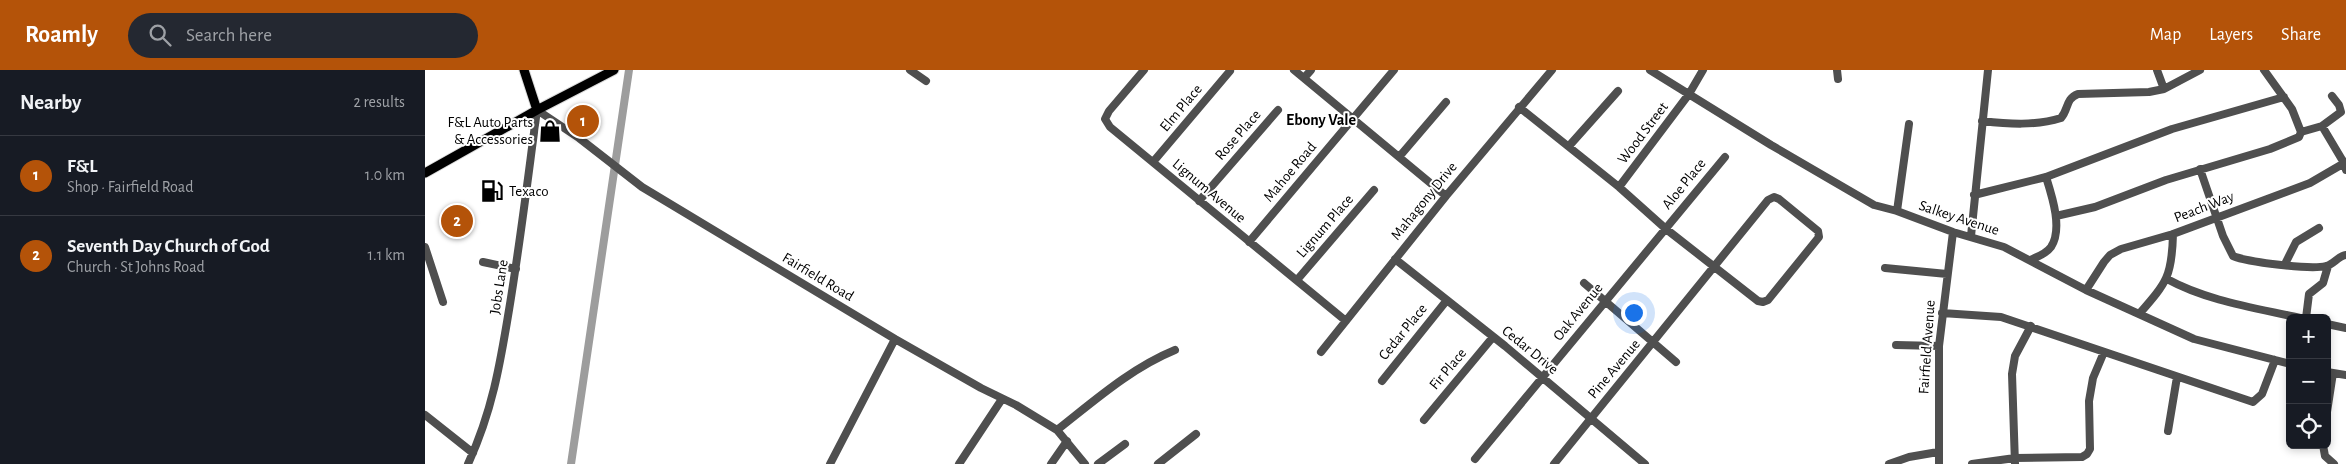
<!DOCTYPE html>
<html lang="en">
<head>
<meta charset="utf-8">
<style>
  body { margin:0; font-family:"Alegreya Sans",sans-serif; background:#242831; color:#f1f3f6 }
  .controls { position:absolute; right:15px; bottom:15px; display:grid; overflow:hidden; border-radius:8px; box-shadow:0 2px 8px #0003 }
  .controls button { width:45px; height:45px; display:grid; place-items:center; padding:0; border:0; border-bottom:1px solid #363941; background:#171b24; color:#f1f3f6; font:25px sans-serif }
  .you { position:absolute; left:1208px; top:242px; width:18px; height:18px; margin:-12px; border:4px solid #fff; border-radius:50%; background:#1a73e8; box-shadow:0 0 0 8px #1a73e833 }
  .badge { display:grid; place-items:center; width:32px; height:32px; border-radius:50%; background:#b45309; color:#fff; font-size:16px; font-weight:700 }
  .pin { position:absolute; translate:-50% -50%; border:2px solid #fff; box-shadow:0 1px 5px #0006 }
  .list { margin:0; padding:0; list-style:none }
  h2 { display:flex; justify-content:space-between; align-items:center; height:65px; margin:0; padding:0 20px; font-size:21px }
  h2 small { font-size:16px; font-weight:400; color:#9ea1a6 }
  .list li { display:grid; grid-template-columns:32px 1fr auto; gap:15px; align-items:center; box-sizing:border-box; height:80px; padding:0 20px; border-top:1px solid #363941 }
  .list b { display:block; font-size:19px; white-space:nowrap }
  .list p { margin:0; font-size:16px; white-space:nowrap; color:#9ea1a6 }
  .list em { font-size:16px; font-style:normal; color:#9ea1a6 }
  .icon { flex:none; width:28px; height:28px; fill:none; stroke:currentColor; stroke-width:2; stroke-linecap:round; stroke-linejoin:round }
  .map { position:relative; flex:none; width:1921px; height:394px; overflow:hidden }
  header { display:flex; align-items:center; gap:30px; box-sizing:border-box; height:70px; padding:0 25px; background:#b45309; color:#fff }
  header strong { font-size:24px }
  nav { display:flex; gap:28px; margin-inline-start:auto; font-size:18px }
  .search { width:350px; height:45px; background:#242831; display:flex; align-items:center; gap:12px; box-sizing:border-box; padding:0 18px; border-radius:28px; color:#9ea1a6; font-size:19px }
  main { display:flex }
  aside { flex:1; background:#171b24 }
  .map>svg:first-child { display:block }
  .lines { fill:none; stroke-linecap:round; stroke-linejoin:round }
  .canal { stroke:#9d9d9d; stroke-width:8 }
  .major-casing { stroke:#dbdbdb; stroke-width:11 }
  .minor { stroke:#4f4f4f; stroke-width:8 }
  .major { stroke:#000; stroke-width:9 }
  .labels { text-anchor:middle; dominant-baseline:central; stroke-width:4; stroke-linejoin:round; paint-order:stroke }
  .street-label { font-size:15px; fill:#000; stroke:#fff }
  .poi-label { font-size:15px; fill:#000; stroke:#fff; text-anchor:end }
  .neighbourhood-label { font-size:16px; font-weight:bold; fill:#000; stroke:#fff }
</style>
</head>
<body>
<header>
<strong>Roamly</strong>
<div class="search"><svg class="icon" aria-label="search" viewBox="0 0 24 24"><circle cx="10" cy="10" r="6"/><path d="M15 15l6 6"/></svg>Search here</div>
<nav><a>Map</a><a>Layers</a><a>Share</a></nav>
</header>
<main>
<aside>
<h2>Nearby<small>2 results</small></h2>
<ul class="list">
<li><span class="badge">1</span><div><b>F&amp;L</b><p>Shop · Fairfield Road</p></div><em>1.0 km</em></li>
<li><span class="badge">2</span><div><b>Seventh Day Church of God</b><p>Church · St Johns Road</p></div><em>1.1 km</em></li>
</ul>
</aside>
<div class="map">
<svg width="1921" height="394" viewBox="0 0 1921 394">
  <rect width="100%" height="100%" fill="#fff"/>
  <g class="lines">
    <path class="canal" d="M 146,394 L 204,0"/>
    <defs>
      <path id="major" d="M 99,0 L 112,40
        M 0,103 L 112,40 L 189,0"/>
    </defs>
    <use href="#major" class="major-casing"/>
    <path class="minor" d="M 485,0 L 501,11
      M 719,0 L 684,41 L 680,49 L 685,57 L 921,251
      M 869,0 L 1021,126
      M 1225,0 L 1346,75 L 1449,135 L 1472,141 L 1528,162 L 1579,177 L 1661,220 L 1769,269 L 1865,294
      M 1412,0 L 1413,9
      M 1732,0 L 1739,19
      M 879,8 L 886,0
      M 1094,37 L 1194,117 L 1241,159 L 1333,231 L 1338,232 L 1343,230 L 1394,167 L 1393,161 L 1354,129 L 1349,127 L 1343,130 L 1129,394
      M 1557,51 C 1583,54 1611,56 1636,48 C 1644,39 1640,29 1653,24 L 1724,22 L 1739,19 L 1775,0
      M 1897,56 L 1919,93 L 1921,100
      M 1876,62 L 1897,56 L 1916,42 L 1914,35 L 1907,26
      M 1144,76 L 1193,21
      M 974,87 L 1021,32
      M 728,92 L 805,1
      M 1775,99 L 1798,166 L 1808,186 C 1822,192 1886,200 1901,196 C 1908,195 1913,186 1921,185
      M 1194,117 L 1264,24 L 1278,0
      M 1549,125 L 1621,107 L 1747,59 L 1859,27
      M 774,131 L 853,40
      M 1472,141 L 1484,54
      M 1631,146 L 1670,137 L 1741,110 L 1845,79 L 1874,67 L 1876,62 L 1867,39 L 1839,0
      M 1546,166 L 1563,0
      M 824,172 L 969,0
      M 0,177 L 18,232
      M 970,189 L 1080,276 L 1220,394
      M 1605,190 C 1612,187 1621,184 1626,177 C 1638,159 1627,126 1621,107
      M 58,192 L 91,199
      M 1860,194 L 1871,172 L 1894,158
      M 1460,198 L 1522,204
      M 1742,209 C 1782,231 1831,238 1875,248
      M 872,210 L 949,120
      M 1159,213 L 1251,292
      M 1661,220 L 1679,192 L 1685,185 L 1696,179 L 1748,164 L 1885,113 L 1921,92
      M 1517,243 L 1576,247 L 1828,332 L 1837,324 L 1850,290
      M 1715,243 C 1742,212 1747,206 1748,164
      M 1881,248 L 1884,224 L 1898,213 L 1903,196
      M 1902,254 L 1921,258
      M 1471,275 L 1514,276
      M 896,282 L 1021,126 L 1127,0
      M 1902,302 L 1921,305
      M 957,311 L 1022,230
      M 1902,342 L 1908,303
      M 0,345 L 48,383
      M 999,350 L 1068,267
      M 632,360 C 669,331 706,298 750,280
      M 1743,361 L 1752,307
      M 1898,375 L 1900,386 L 1909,394
      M 1050,389 L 1300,87
      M 43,394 C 67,342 75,295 84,240 C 95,174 103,107 112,40 L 154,68 L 217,117 L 470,269 L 556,318 L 591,335 L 632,360 L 660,394
      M 405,394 L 470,269
      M 534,394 L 577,329
      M 626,394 L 642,371
      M 673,394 L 700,374
      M 733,394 L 771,364
      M 1464,394 L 1484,387 L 1513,382
      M 1514,394 L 1514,276 L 1528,162
      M 1547,394 L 1590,388 L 1657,387 L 1662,384 L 1665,379 L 1664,331 L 1668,308 L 1679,282
      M 1590,394 L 1587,304 L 1590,286 L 1606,256"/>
    <use href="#major" class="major"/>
  </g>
  <defs>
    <symbol id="shop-bare" viewBox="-9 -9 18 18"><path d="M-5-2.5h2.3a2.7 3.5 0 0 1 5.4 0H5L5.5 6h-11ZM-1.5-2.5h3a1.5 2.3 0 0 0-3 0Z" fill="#000" stroke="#fff" stroke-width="2.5" paint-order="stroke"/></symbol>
    <symbol id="fuel-bare" viewBox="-9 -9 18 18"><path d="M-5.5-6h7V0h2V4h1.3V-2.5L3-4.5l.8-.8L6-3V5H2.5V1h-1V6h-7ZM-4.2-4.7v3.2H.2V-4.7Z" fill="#000" stroke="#fff" stroke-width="2.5" paint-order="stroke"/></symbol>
  </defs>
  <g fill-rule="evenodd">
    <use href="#shop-bare" x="109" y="45" width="32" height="32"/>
    <use href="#fuel-bare" x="51" y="105" width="32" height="32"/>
  </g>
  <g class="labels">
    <g class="street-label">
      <text transform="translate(756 38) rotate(-50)">Elm Place</text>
      <text transform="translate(1218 63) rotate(-53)">Wood Street</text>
      <text transform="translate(813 65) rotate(-49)">Rose Place</text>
      <text transform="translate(865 102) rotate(-50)">Mahoe Road</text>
      <text transform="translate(1259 114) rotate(-51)">Aloe Place</text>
      <text transform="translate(784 121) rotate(40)">Lignum Avenue</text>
      <text transform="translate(999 131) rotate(-51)">Mahagony Drive</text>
      <text transform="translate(1779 137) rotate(-21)">Peach Way</text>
      <text transform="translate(1534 148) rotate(18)">Salkey Avenue</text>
      <text transform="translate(900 156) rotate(-49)">Lignum Place</text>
      <text transform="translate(393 207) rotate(31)">Fairfield Road</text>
      <text transform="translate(74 217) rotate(-81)">Jobs Lane</text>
      <text transform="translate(1153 242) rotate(-51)">Oak Avenue</text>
      <text transform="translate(978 262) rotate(-51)">Cedar Place</text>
      <text transform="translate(1502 277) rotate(-86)">Fairfield Avenue</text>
      <text transform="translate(1105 280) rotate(39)">Cedar Drive</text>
      <text transform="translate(1023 299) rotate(-50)">Fir Place</text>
      <text transform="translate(1189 299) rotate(-50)">Pine Avenue</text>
    </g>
    <g class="poi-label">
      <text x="108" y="52">F&amp;L Auto Parts<tspan x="108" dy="17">&amp; Accessories</tspan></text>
      <text x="84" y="121" text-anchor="start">Texaco</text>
    </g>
    <g class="neighbourhood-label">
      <text x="896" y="50">Ebony Vale</text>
    </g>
  </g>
</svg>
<div class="controls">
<button>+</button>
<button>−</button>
<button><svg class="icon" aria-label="locate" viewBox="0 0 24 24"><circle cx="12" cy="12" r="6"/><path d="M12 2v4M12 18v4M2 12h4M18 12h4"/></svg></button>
</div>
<div class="you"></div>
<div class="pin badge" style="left:158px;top:51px">1</div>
<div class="pin badge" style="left:32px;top:151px">2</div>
</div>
</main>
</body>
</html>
